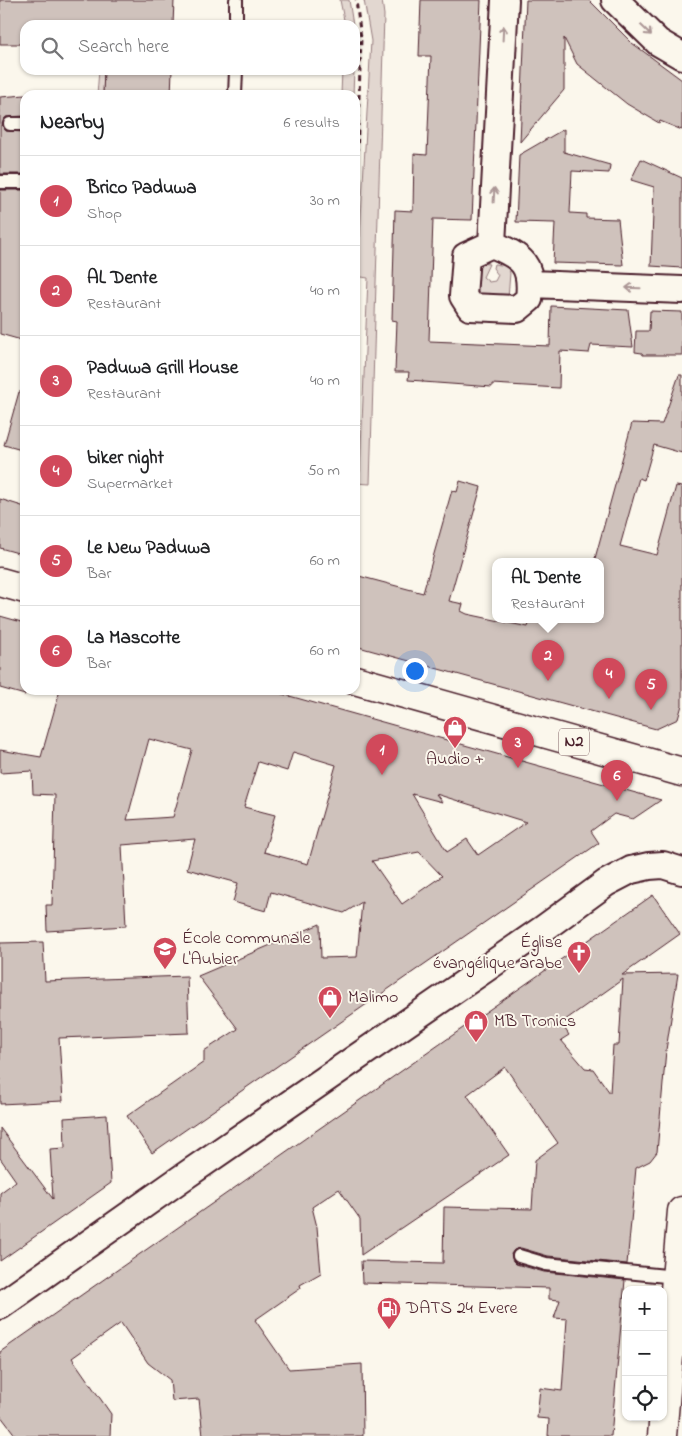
<!DOCTYPE html>
<html lang="en">
<head>
<meta charset="utf-8">
<style>
  body { margin:0; font-family:"Indie Flower",sans-serif; background:#f6f6f6; color:#202124 }
  .controls { position:absolute; right:15px; bottom:15px; display:grid; overflow:hidden; border-radius:10px; box-shadow:0 1px 4px #0004 }
  .controls button { width:45px; height:45px; display:grid; place-items:center; padding:0; border:0; border-bottom:1px solid #e0e0e0; background:#fff; color:#202124; font:25px sans-serif }
  .you { position:absolute; left:414px; top:670px; width:18px; height:18px; margin:-12px; border:4px solid #fff; border-radius:50%; background:#1a73e8; box-shadow:0 0 0 8px #1a73e833 }
  .badge { display:grid; place-items:center; width:32px; height:32px; border-radius:50%; background:#d1495b; color:#fff; font-size:16px; font-weight:700 }
  .pin { position:absolute; translate:-50% -41px; filter:drop-shadow(0 1px 2px #0008) }
  .pin::after { content:''; position:absolute; top:26px; width:18px; height:15px; background:inherit; clip-path:polygon(0 0,100% 0,50% 100%) }
  .popup { position:absolute; left:492px; top:558px; width:112px; height:65px; box-sizing:border-box; display:grid; place-content:center; border-radius:10px; background:#fff; filter:drop-shadow(0 1px 4px #0005); font-size:16px; white-space:nowrap; color:#757577 }
  .popup b { font-size:19px; color:#202124 }
  .popup::after { content:''; position:absolute; left:50%; top:100%; margin-left:-10px; border:10px solid transparent; border-top-color:#fff }
  .list { margin:0; padding:0; list-style:none }
  h2 { display:flex; justify-content:space-between; align-items:center; height:65px; margin:0; padding:0 20px; font-size:21px }
  h2 small { font-size:16px; font-weight:400; color:#757577 }
  .list li { display:grid; grid-template-columns:32px 1fr auto; gap:15px; align-items:center; box-sizing:border-box; height:90px; padding:0 20px; border-top:1px solid #e0e0e0 }
  .list b { display:block; font-size:19px; white-space:nowrap }
  .list p { margin:0; font-size:16px; white-space:nowrap; color:#757577 }
  .list em { font-size:16px; font-style:normal; color:#757577 }
  .icon { flex:none; width:28px; height:28px; fill:none; stroke:currentColor; stroke-width:2; stroke-linecap:round; stroke-linejoin:round }
  .map { position:relative; flex:none; width:682px; height:1436px; overflow:hidden }
  .search { position:absolute; background:#fff; box-shadow:0 1px 4px #0004; left:20px; top:20px; width:340px; height:55px; display:flex; align-items:center; gap:12px; box-sizing:border-box; padding:0 18px; border-radius:15px; color:#757577; font-size:19px }
  .panel { position:absolute; background:#fff; box-shadow:0 1px 4px #0004; left:20px; top:90px; width:340px; height:605px; border-radius:15px }
  .map>svg:first-child { display:block }
  .green { fill:#e2d7d0; stroke:#967b7e }
  .building { fill:#cfc2bc; stroke:#4a1f2b; fill-rule:evenodd }
  .lines { fill:none; stroke-linecap:round; stroke-linejoin:round }
  .service-casing { stroke:#4a1f2b; stroke-width:16 }
  .minor-casing { stroke:#4a1f2b; stroke-width:30 }
  .tertiary-casing { stroke:#4a1f2b; stroke-width:31 }
  .primary-casing { stroke:#4a1f2b; stroke-width:31 }
  .path { stroke:#4a1f2b; stroke-width:3; stroke-dasharray:5 4; stroke-linecap:butt }
  .service { stroke:#fbf7ec; stroke-width:12 }
  .minor { stroke:#fbf7ec; stroke-width:26 }
  .tertiary { stroke:#fbf7ec; stroke-width:28 }
  .primary { stroke:#fbf7ec; stroke-width:28 }
  .oneway { stroke:#ab9695 }
  .labels { text-anchor:middle; dominant-baseline:central; stroke-width:4; stroke-linejoin:round; paint-order:stroke }
  .shield { fill:#fbf7ec; stroke:#7f6065; stroke-width:1 }
  .shield-label { font-size:16px; font-weight:bold; fill:#4a1f2b }
  .poi-label { font-size:18px; fill:#4a1f2b; stroke:#fbf7ec; text-anchor:start }
</style>
</head>
<body>
<div class="map">
<svg width="682" height="1436" viewBox="0 0 682 1436">
  <rect width="100%" height="100%" fill="#fbf7ec"/>
  <filter id="ink" filterUnits="userSpaceOnUse"><feTurbulence type="fractalNoise" baseFrequency=".02" numOctaves="2"/><feDisplacementMap in="SourceGraphic" scale="10" xChannelSelector="R" yChannelSelector="G"/><feConvolveMatrix kernelMatrix="1 2 1 2 8 2 1 2 1" color-interpolation-filters="sRGB"/></filter>
  <g filter="url(#ink)">
    <path class="green" d="M 340,0 L 349,0 L 353,25 L 345,25 Z
      M 364,0 L 382,0 L 384,15 L 370,484 L 355,483 L 355,472 L 360,472 L 368,278 L 355,276 L 355,250 L 360,236 L 371,41 Z
      M 99,70 L 104,70 L 103,95 L 97,95 Z
      M 342,70 L 354,70 L 353,95 L 341,95 Z
      M 479,263 L 489,264 L 483,277 L 489,282 L 495,281 L 498,275 L 493,268 L 494,264 L 507,266 L 510,273 L 508,298 L 472,295 L 473,270 Z"/>
    <path class="building" d="M 0,0 L 174,0 L 173,25 L 25,25 L 25,44 L 0,44 Z
      M 421,0 L 481,0 L 472,220 L 433,219 L 429,341 L 550,346 L 551,306 L 628,310 L 633,347 L 591,345 L 589,353 L 560,351 L 559,388 L 492,384 L 492,387 L 423,382 L 423,381 L 408,380 L 409,372 L 395,372 L 397,321 L 392,320 L 395,210 L 413,211 L 414,154 L 427,155 L 431,56 L 419,56 Z
      M 526,0 L 589,0 L 632,43 L 682,80 L 682,130 L 660,121 L 659,123 L 627,104 L 577,64 L 564,38 L 564,90 L 520,142 Z
      M 104,70 L 172,70 L 171,95 L 103,95 Z
      M 25,95 L 25,116 L 6,117 L 2,124 L 6,131 L 25,132 L 25,174 L 0,174 L 0,97 Z
      M 564,129 L 564,152 L 610,165 L 609,173 L 572,171 L 570,213 L 586,214 L 586,218 L 618,219 L 623,265 L 553,263 L 555,223 L 516,222 L 519,155 Z
      M 641,159 L 682,178 L 682,268 L 651,266 L 654,187 L 631,180 Z
      M 0,190 L 25,190 L 25,341 L 0,334 Z
      M 650,311 L 682,312 L 682,355 L 643,355 L 642,353 L 635,352 L 636,331 L 649,331 Z
      M 679,375 L 682,375 L 682,453 L 654,445 L 644,480 L 639,478 L 620,546 L 657,555 L 676,486 L 682,487 L 682,705 L 678,719 L 656,729 L 355,646 L 355,575 L 423,593 L 452,490 L 457,492 L 460,481 L 481,487 L 449,601 L 463,604 L 461,611 L 467,614 L 528,627 L 530,620 L 600,620 L 600,562 L 594,562 L 632,423 L 662,424 Z
      M 19,392 L 25,392 L 25,451 L 4,445 Z
      M 0,499 L 25,507 L 25,555 L 0,548 Z
      M 0,616 L 25,623 L 25,695 L 0,688 Z
      M 60,690 L 268,690 L 661,800 L 633,819 L 614,814 L 591,831 L 599,843 L 152,1153 L 127,1116 L 204,1062 L 204,1051 L 238,1029 L 198,976 L 320,924 L 321,958 L 357,957 L 362,902 L 344,913 L 271,892 L 266,911 L 233,902 L 238,883 L 187,869 L 195,839 L 122,845 L 126,926 L 47,931 L 46,905 L 52,905 L 55,795 L 33,794 L 32,771 L 0,773 L 0,750 L 41,757 ZM 149,739 L 192,750 L 173,817 L 127,820 ZM 293,752 L 336,765 L 308,864 L 264,852 L 275,815 L 244,807 L 258,762 L 287,771 ZM 412,794 L 442,802 L 436,794 L 526,822 L 478,855 L 467,839 L 447,852 ZM 419,852 L 442,876 L 402,904 L 372,861 Z
      M 653,895 L 680,934 L 622,975 L 678,974 L 666,1050 L 657,1152 L 650,1161 L 636,1168 L 627,1264 L 548,1256 L 521,1248 L 514,1250 L 511,1254 L 513,1261 L 516,1264 L 544,1272 L 625,1280 L 611,1436 L 548,1436 L 549,1419 L 537,1418 L 540,1388 L 562,1391 L 567,1319 L 554,1318 L 560,1300 L 549,1299 L 549,1288 L 362,1283 L 361,1261 L 443,1263 L 444,1207 L 532,1209 L 535,1160 L 558,1143 L 505,1067 L 467,1095 L 509,1155 L 361,1255 L 360,1219 L 339,1189 L 312,1207 L 317,1227 L 321,1273 L 300,1285 L 301,1288 L 255,1320 L 289,1369 L 362,1364 L 363,1436 L 203,1436 L 199,1399 L 172,1401 L 170,1380 L 148,1363 L 121,1323 L 72,1358 L 111,1414 L 110,1436 L 16,1436 L 0,1415 L 0,1352 ZM 623,979 L 619,1045 L 613,1045 L 610,1093 L 593,1069 L 585,1068 L 561,1040 L 569,1035 L 561,1023 Z
      M 43,942 L 45,981 L 187,976 L 189,1033 L 59,1038 L 63,1101 L 0,1104 L 0,943 Z
      M 107,1115 L 111,1183 L 0,1261 L 0,1193 L 16,1181 L 0,1158 L 0,1128 L 53,1199 L 50,1149 L 65,1148 L 64,1118 Z"/>
    <g class="lines">
      <defs>
        <path id="service" d="M 236,25 L 236,0
          M 235,95 L 236,70
          M 10,124 L 25,124
          M 0,182 L 25,182
          M 519,1256 L 546,1264 L 676,1277"/>
        <path id="minor" d="M 615,0 L 658,42 L 682,56
          M 492,244 L 505,0
          M 492,244 C 522,257 533,264 529,299 L 517,309 L 470,307 L 463,296 L 466,256 Z
          M 531,284 L 682,290
          M 0,1306 L 179,1180 L 543,929 L 606,883 L 631,870 L 649,866 L 663,865 L 682,871"/>
        <path id="tertiary" d="M 662,1436 L 682,1211"/>
        <path id="primary" d="M 0,582 L 25,589
          M 355,680 L 682,772"/>
      </defs>
      <use href="#service" class="service-casing"/>
      <use href="#minor" class="minor-casing"/>
      <use href="#tertiary" class="tertiary-casing"/>
      <use href="#primary" class="primary-casing"/>
      <path class="path" d="M 355,216 L 361,38 L 356,0"/>
      <use href="#service" class="service"/>
      <use href="#minor" class="minor"/>
      <use href="#tertiary" class="tertiary"/>
      <use href="#primary" class="primary"/>
    </g>
    <defs><path id="oneway-shaft" d="M-6 0H5M1.5-3L5.5 0L1.5 3" fill="none" stroke-width="1.6" stroke-linecap="round" stroke-linejoin="round" transform="scale(1.25)"/></defs>
    <g class="oneway">
      <use href="#oneway-shaft" transform="translate(646 30) rotate(44)"/>
      <use href="#oneway-shaft" transform="translate(503 33) rotate(-87)"/>
      <use href="#oneway-shaft" transform="translate(494 195) rotate(-87)"/>
      <use href="#oneway-shaft" transform="translate(633 288) rotate(-178)"/>
    </g>
  </g>
  <defs>
    <symbol id="shop-pin" viewBox="-11 -11 22 30"><path d="M0 17L-7.5 6A9.5 9.5 0 1 1 7.5 6Z" fill="#d1495b" stroke="#fbf7ec"/><path d="M-5-2.5h2.3a2.7 3.5 0 0 1 5.4 0H5L5.5 6h-11ZM-1.5-2.5h3a1.5 2.3 0 0 0-3 0Z" fill="#fff"/></symbol>
    <symbol id="school-pin" viewBox="-11 -11 22 30"><path d="M0 17L-7.5 6A9.5 9.5 0 1 1 7.5 6Z" fill="#d1495b" stroke="#fbf7ec"/><path d="M0-5L7-2L0 1L-7-2ZM-4 1L0 2.5L4 1V4Q0 6-4 4Z" fill="#fff"/></symbol>
    <symbol id="church-pin" viewBox="-11 -11 22 30"><path d="M0 17L-7.5 6A9.5 9.5 0 1 1 7.5 6Z" fill="#d1495b" stroke="#fbf7ec"/><path d="M-1.2-6h2.4v3.5h3.3v2.4h-3.3V6h-2.4V-.1h-3.3v-2.4h3.3Z" fill="#fff"/></symbol>
    <symbol id="fuel-pin" viewBox="-11 -11 22 30"><path d="M0 17L-7.5 6A9.5 9.5 0 1 1 7.5 6Z" fill="#d1495b" stroke="#fbf7ec"/><path d="M-5.5-6h7V0h2V4h1.3V-2.5L3-4.5l.8-.8L6-3V5H2.5V1h-1V6h-7ZM-4.2-4.7v3.2H.2V-4.7Z" fill="#fff"/></symbol>
  </defs>
  <g fill-rule="evenodd">
    <use href="#shop-pin" x="441" y="714" width="28" height="38"/>
    <use href="#school-pin" x="151" y="935" width="28" height="38"/>
    <use href="#church-pin" x="565" y="939" width="28" height="38"/>
    <use href="#shop-pin" x="316" y="984" width="28" height="38"/>
    <use href="#shop-pin" x="462" y="1008" width="28" height="38"/>
    <use href="#fuel-pin" x="375" y="1295" width="28" height="38"/>
  </g>
  <g class="labels">
    <rect class="shield" x="559" y="728.5" width="30" height="27" rx="4"/>
    <g class="shield-label">
      <text x="574" y="742">N2</text>
    </g>
    <g class="poi-label">
      <text x="455" y="760" text-anchor="middle">Audio +</text>
      <text x="182" y="939">École communale<tspan x="182" dy="21">L'Aubier</tspan></text>
      <text x="562" y="943" text-anchor="end">Église<tspan x="562" dy="21">évangélique arabe</tspan></text>
      <text x="348" y="998">Malimo</text>
      <text x="494" y="1022">MB Tronics</text>
      <text x="406" y="1309">DATS 24 Evere</text>
    </g>
  </g>
</svg>
<div class="controls">
<button>+</button>
<button>−</button>
<button><svg class="icon" aria-label="locate" viewBox="0 0 24 24"><circle cx="12" cy="12" r="6"/><path d="M12 2v4M12 18v4M2 12h4M18 12h4"/></svg></button>
</div>
<div class="you"></div>
<div class="pin badge" style="left:382px;top:775px">1</div>
<div class="pin badge" style="left:548px;top:681px">2</div>
<div class="popup"><b>AL Dente</b>Restaurant</div>
<div class="pin badge" style="left:518px;top:768px">3</div>
<div class="pin badge" style="left:609px;top:699px">4</div>
<div class="pin badge" style="left:651px;top:710px">5</div>
<div class="pin badge" style="left:617px;top:801px">6</div>
<div class="search"><svg class="icon" aria-label="search" viewBox="0 0 24 24"><circle cx="10" cy="10" r="6"/><path d="M15 15l6 6"/></svg>Search here</div>
<section class="panel">
<h2>Nearby<small>6 results</small></h2>
<ul class="list">
<li><span class="badge">1</span><div><b>Brico Paduwa</b><p>Shop</p></div><em>30 m</em></li>
<li><span class="badge">2</span><div><b>AL Dente</b><p>Restaurant</p></div><em>40 m</em></li>
<li><span class="badge">3</span><div><b>Paduwa Grill House</b><p>Restaurant</p></div><em>40 m</em></li>
<li><span class="badge">4</span><div><b>biker night</b><p>Supermarket</p></div><em>50 m</em></li>
<li><span class="badge">5</span><div><b>Le New Paduwa</b><p>Bar</p></div><em>60 m</em></li>
<li><span class="badge">6</span><div><b>La Mascotte</b><p>Bar</p></div><em>60 m</em></li>
</ul>
</section>
</div>
</body>
</html>
